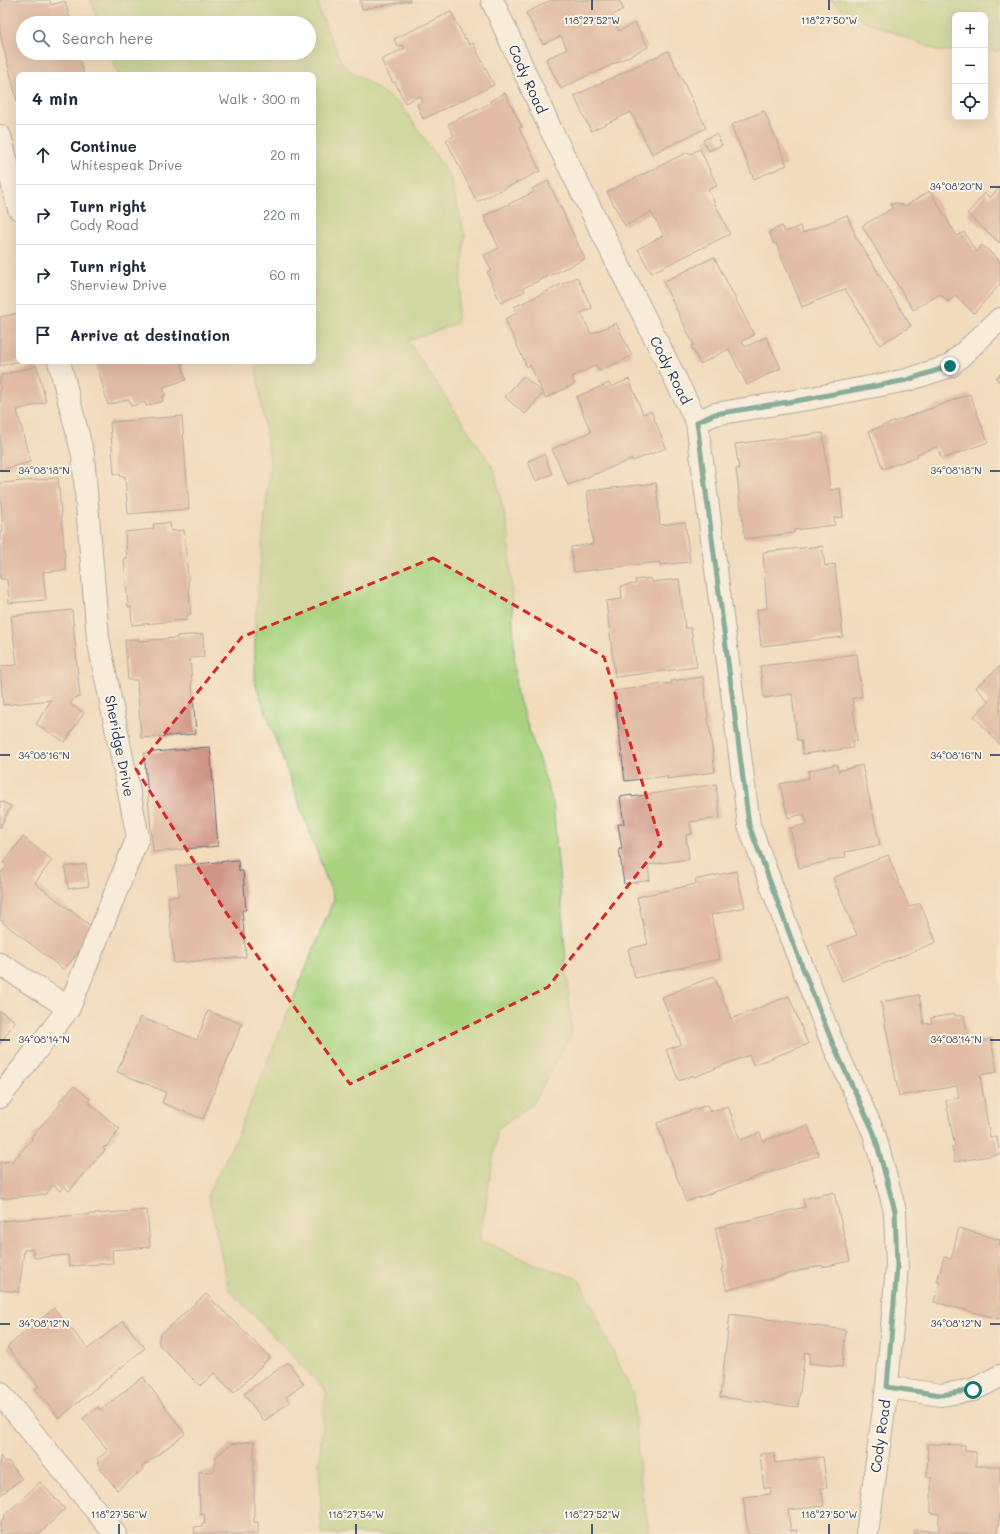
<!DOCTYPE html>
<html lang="en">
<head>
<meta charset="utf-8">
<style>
  body { margin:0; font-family:Mali,sans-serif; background:#f6f6f7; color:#1f2937 }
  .controls { position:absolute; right:12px; top:12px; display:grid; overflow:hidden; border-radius:8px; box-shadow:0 4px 16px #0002 }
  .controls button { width:36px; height:36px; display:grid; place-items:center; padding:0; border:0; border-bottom:1px solid #e0e1e3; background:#fff; color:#1f2937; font:20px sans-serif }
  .stop { position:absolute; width:12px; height:12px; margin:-9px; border:3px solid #0f766e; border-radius:50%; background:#fff }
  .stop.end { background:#0f766e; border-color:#fff; box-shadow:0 1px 4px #0008 }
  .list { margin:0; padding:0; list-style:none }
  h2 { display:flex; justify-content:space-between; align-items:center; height:52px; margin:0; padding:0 16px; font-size:17px }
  h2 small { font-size:13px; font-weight:400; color:#747a83 }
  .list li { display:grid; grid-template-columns:26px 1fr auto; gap:12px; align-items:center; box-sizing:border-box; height:60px; padding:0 16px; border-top:1px solid #e0e1e3 }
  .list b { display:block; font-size:15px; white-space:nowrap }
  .list p { margin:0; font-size:13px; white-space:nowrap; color:#747a83 }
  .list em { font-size:13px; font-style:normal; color:#747a83 }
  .icon { flex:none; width:22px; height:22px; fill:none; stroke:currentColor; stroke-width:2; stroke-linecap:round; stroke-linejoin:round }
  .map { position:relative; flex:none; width:1000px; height:1534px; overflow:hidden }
  .search { position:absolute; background:#fff; box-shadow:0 4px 16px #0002; left:16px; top:16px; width:300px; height:44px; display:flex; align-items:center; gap:10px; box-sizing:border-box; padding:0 14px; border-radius:22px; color:#747a83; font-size:15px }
  .panel { position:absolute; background:#fff; box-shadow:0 4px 16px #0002; left:16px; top:72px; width:300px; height:292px; border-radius:8px }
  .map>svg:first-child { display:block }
  .green { fill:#a8d27e; stroke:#62806e }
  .building { fill:#cf9586 }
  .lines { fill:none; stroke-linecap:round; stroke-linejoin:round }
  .street-casing { stroke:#666b7f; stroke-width:24 }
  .street { stroke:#fff; stroke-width:22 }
  .route { stroke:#0f766e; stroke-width:5 }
  .marked { fill:none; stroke:#d62828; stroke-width:3; stroke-dasharray:8 5; stroke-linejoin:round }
  .ticks { fill:none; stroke:#1b2f5e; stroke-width:1.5 }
  .labels { text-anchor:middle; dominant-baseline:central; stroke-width:4; stroke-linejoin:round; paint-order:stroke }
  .street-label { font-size:14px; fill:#1b2f5e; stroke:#fcf5e5 }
  .ticks-label { font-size:10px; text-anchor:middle; fill:#1b2f5e; stroke:#fcf5e5; stroke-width:4; stroke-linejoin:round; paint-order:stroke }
</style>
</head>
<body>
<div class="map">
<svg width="1000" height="1534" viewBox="0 0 1000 1534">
  <rect width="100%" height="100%" fill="#fcf5e5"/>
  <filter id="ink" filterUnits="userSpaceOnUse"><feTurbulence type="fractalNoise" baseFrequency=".025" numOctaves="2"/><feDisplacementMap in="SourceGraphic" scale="8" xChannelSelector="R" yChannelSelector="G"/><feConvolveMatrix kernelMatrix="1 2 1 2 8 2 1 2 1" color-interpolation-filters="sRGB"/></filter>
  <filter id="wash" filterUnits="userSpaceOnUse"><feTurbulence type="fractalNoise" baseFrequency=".012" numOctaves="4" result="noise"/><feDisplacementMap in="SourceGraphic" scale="16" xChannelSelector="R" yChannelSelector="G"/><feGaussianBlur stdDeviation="0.9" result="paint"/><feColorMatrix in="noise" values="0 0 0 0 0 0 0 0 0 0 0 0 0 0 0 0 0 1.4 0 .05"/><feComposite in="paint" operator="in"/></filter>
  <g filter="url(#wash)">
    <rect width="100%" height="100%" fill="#f1dbbb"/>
    <path class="green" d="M 91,0 L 319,0 L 319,10 L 342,64 L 402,106 L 450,176 L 465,236 L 457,323 L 408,341 L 494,469 L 509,535 L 516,691 L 553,802 L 572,1033 L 533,1104 L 498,1128 L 480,1240 L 532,1263 L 579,1279 L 633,1394 L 642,1494 L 650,1534 L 322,1534 L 319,1463 L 326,1391 L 229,1290 L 208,1194 L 238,1134 L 334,899 L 255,683 L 255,621 L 270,462 L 255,361 L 313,361 L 313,75 L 118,75 L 110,53 L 309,53 L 309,23 L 99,23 Z
      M 830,0 L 1000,0 L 1000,51 L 985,51 L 985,15 L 955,15 L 955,51 L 939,51 L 850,15 Z"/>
    <g id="blocks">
      <path class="building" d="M 0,0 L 50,0 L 51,5 L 65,1 L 71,23 L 23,23 L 23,53 L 78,53 L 84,75 L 19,75 L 19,101 L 17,101 L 0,33 Z
        M 360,0 L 410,0 L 410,1 L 362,9 Z
        M 551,0 L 619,0 L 623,9 L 611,16 L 619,31 L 635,23 L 648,47 L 593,74 L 592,73 L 561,89 L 546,59 L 567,49 L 561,36 L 543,44 L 526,13 Z
        M 451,12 L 465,39 L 466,38 L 469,45 L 473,43 L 494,85 L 423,119 L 417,104 L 423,101 L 420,96 L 405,103 L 395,82 L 393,83 L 381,60 L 405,48 L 403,45 L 398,47 L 394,39 Z
        M 668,51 L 706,128 L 652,154 L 631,112 L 591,131 L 574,96 Z
        M 505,93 L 522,127 L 519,128 L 540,171 L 477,202 L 446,140 L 454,136 L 448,124 L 491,103 L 490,101 Z
        M 764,111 L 787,165 L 754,179 L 731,125 Z
        M 716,134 L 722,145 L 709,151 L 703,140 Z
        M 700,149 L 717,186 L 708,190 L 730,234 L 651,273 L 638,249 L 664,235 L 651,212 L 625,226 L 607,192 L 688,152 L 690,154 Z
        M 548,181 L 585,259 L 523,288 L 525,291 L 501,303 L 487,272 L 491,270 L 484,255 L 499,248 L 484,216 L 534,192 L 532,189 Z
        M 1000,187 L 1000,243 L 967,214 L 985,193 L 990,198 Z
        M 930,191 L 957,236 L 964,232 L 976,252 L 982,245 L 1000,261 L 1000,284 L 974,313 L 955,295 L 949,302 L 940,294 L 913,310 L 862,226 L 893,208 L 891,205 L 891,204 L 897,203 L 905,206 Z
        M 847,215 L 856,237 L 911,326 L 880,345 L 845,289 L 802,307 L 776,243 L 774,244 L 769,232 L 782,226 L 785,232 L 800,226 L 803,233 Z
        M 714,257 L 754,335 L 742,341 L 745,347 L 766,337 L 781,368 L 747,385 L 729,349 L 700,364 L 691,346 L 694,345 L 663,282 Z
        M 577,277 L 592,308 L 581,313 L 591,334 L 616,323 L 632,356 L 599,371 L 596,365 L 572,377 L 575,384 L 545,398 L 543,393 L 525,414 L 505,397 L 523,376 L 543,393 L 530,365 L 527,367 L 505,319 L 517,313 L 514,307 Z
        M 19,313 L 19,361 L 0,366 L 0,317 Z
        M 96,361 L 181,361 L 186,380 L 163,387 L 165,396 L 162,397 L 163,401 L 146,406 L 145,402 L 131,406 L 129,399 L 108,405 Z
        M 37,366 L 46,402 L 17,410 L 30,462 L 0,470 L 0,378 L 2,377 L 2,375 Z
        M 1000,374 L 1000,383 L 996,378 Z
        M 629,379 L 643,414 L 651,411 L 666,448 L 633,461 L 632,459 L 568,485 L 552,449 L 591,432 L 576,397 L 609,383 L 611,387 Z
        M 970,394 L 988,442 L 942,459 L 937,447 L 917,454 L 918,456 L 883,469 L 869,431 Z
        M 182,416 L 189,509 L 128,514 L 125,476 L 121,477 L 120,474 L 114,474 L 110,422 Z
        M 823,433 L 830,490 L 840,488 L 843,517 L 834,518 L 835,525 L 794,530 L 794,533 L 745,539 L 736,469 L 739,469 L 735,444 Z
        M 544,454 L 552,474 L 536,481 L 528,461 Z
        M 58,478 L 66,570 L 43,572 L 46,600 L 9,603 L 7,579 L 0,579 L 0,533 L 3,532 L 0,483 Z
        M 656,483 L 660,525 L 685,522 L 690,562 L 660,565 L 660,562 L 574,572 L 571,547 L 593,544 L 587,491 Z
        M 170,523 L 171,531 L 184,530 L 191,614 L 187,614 L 187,620 L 132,625 L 131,607 L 128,607 L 124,558 L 127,558 L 125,532 L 154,529 L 153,524 Z
        M 822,546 L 825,566 L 835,564 L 843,637 L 761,646 L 757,610 L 767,608 L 763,552 Z
        M 651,578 L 652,582 L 679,579 L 685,628 L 691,628 L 697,667 L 615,677 L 606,601 L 622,599 L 621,586 L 636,584 L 635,580 Z
        M 72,610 L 80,697 L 74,698 L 70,704 L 84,713 L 65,742 L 36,724 L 51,700 L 3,705 L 0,666 L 17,665 L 11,616 Z
        M 203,634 L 204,657 L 190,658 L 196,734 L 141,738 L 137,680 L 128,680 L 125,640 L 139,639 L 139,641 L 177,638 L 177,636 Z
        M 857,654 L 862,697 L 852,698 L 857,741 L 852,741 L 853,748 L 803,754 L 801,740 L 797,740 L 792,694 L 764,698 L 760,666 Z
        M 1000,666 L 1000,745 L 974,716 L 989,702 L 976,687 Z
        M 703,677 L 715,772 L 667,779 L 667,776 L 625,781 L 614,691 L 672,683 L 671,681 Z
        M 210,747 L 218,846 L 153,852 L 144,753 Z
        M 837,764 L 838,771 L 862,765 L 880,845 L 845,852 L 846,857 L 799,868 L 790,828 L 807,824 L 804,814 L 788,818 L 780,784 L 809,778 L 808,771 Z
        M 716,784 L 720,818 L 690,822 L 692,834 L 686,835 L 689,859 L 648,865 L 650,880 L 624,884 L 619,849 L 622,849 L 618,824 L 624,824 L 620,797 L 632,795 L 632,797 Z
        M 0,801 L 11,806 L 0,828 Z
        M 23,837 L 52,860 L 35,883 L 96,930 L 64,970 L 0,920 L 0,874 L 7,866 L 3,863 Z
        M 888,855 L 909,907 L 920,903 L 936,942 L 842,981 L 828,947 L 857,935 L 833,878 Z
        M 238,860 L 239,871 L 243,871 L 246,910 L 242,910 L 246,957 L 174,963 L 168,897 L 179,896 L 176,866 Z
        M 86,864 L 89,886 L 68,889 L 65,867 Z
        M 736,871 L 745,907 L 711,915 L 720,959 L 635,978 L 628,949 L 648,944 L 637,897 L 696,884 L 695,880 Z
        M 714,976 L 731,1019 L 789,996 L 808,1044 L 753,1065 L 749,1055 L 694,1077 L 693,1075 L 679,1081 L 666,1050 L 681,1044 L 662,997 Z
        M 919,995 L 924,1024 L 932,1023 L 931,1018 L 955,1014 L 956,1016 L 964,1015 L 969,1043 L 991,1039 L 997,1072 L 980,1075 L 990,1138 L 997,1137 L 1000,1154 L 955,1162 L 952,1147 L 955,1147 L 946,1101 L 959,1098 L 957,1086 L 899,1096 L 881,1002 Z
        M 0,1011 L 15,1021 L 0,1044 Z
        M 208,1011 L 242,1024 L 203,1119 L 162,1103 L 166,1092 L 117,1072 L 140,1017 L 197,1040 Z
        M 74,1086 L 90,1099 L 88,1102 L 120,1129 L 114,1135 L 116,1136 L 106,1147 L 105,1146 L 103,1148 L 105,1150 L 69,1191 L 64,1186 L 60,1191 L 54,1185 L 46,1194 L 0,1199 L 0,1162 L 13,1161 L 32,1139 L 31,1137 L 61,1104 L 59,1102 Z
        M 707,1105 L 710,1112 L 728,1106 L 740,1140 L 760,1133 L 763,1141 L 808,1125 L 819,1155 L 686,1202 L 657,1123 Z
        M 834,1192 L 850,1261 L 822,1267 L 822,1265 L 727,1290 L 721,1269 L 724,1268 L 715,1228 L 805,1207 L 803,1199 Z
        M 147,1210 L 150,1247 L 112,1250 L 113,1263 L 69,1266 L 68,1255 L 34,1258 L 33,1249 L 24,1250 L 19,1292 L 0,1290 L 0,1221 Z
        M 959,1228 L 1000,1240 L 1000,1319 L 934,1302 L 940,1282 L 937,1282 L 944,1257 L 951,1259 Z
        M 206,1294 L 270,1357 L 234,1393 L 214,1373 L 200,1386 L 159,1345 L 159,1336 Z
        M 54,1308 L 88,1349 L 123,1321 L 145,1348 L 59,1418 L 35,1389 L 39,1386 L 7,1347 Z
        M 730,1314 L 846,1330 L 842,1367 L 809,1363 L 810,1353 L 805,1352 L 798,1407 L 720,1397 Z
        M 288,1362 L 304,1384 L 286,1397 L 290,1402 L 264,1421 L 244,1394 Z
        M 143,1377 L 185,1434 L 142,1467 L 144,1469 L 117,1490 L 97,1463 L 99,1462 L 97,1459 L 108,1451 L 83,1418 L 98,1407 L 100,1410 Z
        M 254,1441 L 254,1522 L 258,1522 L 258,1534 L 195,1534 L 194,1527 L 202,1526 L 202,1523 L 205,1523 L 204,1513 L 200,1514 L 199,1472 L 215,1471 L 215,1457 L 231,1444 Z
        M 928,1444 L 965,1445 L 965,1451 L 976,1452 L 976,1466 L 1000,1466 L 1000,1513 L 997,1534 L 914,1534 L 914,1530 L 939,1531 L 939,1514 L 931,1513 L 931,1477 L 927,1477 Z
        M 774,1453 L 775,1463 L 823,1457 L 827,1488 L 821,1488 L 824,1506 L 788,1510 L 791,1531 L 797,1530 L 797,1534 L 748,1534 L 743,1497 L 771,1494 L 771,1488 L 764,1488 L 760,1454 Z
        M 0,1456 L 5,1463 L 8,1461 L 22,1479 L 0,1495 Z
        M 40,1482 L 65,1509 L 39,1534 L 0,1534 L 0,1522 L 5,1517 L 4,1516 Z"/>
    </g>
  </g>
  <g filter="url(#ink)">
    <use href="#blocks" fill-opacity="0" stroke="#666b7f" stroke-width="1"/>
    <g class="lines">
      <defs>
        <path id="street" d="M 492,0 L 550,128 L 697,422 L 749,825 L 791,938 L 832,1042 L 874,1133 L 895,1211 L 897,1266 L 887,1387 L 867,1534
          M 0,136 L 19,209
          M 697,422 L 715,414 L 807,399 L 907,380 L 950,366 L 1000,319
          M 0,964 L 69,1008
          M 0,1097 L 69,1008 L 138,837 L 98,638 L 83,455 L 59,361
          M 887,1387 L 941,1395 L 973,1390 L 1000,1376
          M 0,1393 L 115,1534"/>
      </defs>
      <use href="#street" class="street-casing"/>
      <use href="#street" class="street"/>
    </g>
  </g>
  <g class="lines" filter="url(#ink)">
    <path class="route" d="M 950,366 L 907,380 L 807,399 L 715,414 L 697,422 L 749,825 L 791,938 L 832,1042 L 874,1133 L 895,1211 L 897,1266 L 887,1387 L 941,1395 L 973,1390"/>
  </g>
  <path d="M0 0H1000V1534H0ZM 433,558 L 604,657 L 661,844 L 548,987 L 350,1084 L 227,914 L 136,769 L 242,637 Z" fill="#f1dbbb" fill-opacity=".55" fill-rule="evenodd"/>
  <path class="marked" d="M 433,558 L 604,657 L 661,844 L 548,987 L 350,1084 L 227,914 L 136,769 L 242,637 Z"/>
  <path class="ticks" d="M 592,0 L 592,10M 829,0 L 829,10M 990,187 L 1000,187M 0,471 L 10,471M 990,471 L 1000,471M 0,755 L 10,755M 990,755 L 1000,755M 0,1040 L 10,1040M 990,1040 L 1000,1040M 0,1324 L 10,1324M 990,1324 L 1000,1324M 119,1524 L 119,1534M 356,1524 L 356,1534M 592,1524 L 592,1534M 829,1524 L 829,1534"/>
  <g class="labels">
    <g class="street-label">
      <text transform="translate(528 79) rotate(66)">Cody Road</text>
      <text transform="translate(671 370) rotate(63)">Cody Road</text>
      <text transform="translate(120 746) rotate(79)">Sheridge Drive</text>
      <text transform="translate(880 1436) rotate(-82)">Cody Road</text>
    </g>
  </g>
  <g class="ticks-label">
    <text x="592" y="24">118°27'52"W</text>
    <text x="829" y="24">118°27'50"W</text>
    <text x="956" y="190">34°08'20"N</text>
    <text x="44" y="474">34°08'18"N</text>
    <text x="956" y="474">34°08'18"N</text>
    <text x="44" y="759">34°08'16"N</text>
    <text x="956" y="759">34°08'16"N</text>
    <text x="44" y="1043">34°08'14"N</text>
    <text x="956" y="1043">34°08'14"N</text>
    <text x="44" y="1327">34°08'12"N</text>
    <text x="956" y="1327">34°08'12"N</text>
    <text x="119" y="1518">118°27'56"W</text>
    <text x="356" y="1518">118°27'54"W</text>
    <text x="592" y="1518">118°27'52"W</text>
    <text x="829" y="1518">118°27'50"W</text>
  </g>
</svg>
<div class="controls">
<button>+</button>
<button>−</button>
<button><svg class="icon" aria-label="locate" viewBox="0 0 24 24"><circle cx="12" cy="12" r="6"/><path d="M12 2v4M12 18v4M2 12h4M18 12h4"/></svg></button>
</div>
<div class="stop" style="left:973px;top:1390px"></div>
<div class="stop end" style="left:950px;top:366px"></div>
<div class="search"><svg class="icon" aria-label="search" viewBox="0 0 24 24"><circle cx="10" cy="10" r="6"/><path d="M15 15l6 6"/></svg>Search here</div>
<section class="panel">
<h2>4 min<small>Walk · 300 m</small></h2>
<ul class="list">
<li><svg class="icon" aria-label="ahead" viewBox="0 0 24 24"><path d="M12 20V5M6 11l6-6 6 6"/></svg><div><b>Continue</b><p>Whitespeak Drive</p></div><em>20 m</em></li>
<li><svg class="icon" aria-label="right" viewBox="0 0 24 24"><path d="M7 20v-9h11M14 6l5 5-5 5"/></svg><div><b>Turn right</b><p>Cody Road</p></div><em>220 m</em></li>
<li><svg class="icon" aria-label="right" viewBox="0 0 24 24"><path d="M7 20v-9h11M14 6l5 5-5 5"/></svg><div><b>Turn right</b><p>Sherview Drive</p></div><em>60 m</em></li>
<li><svg class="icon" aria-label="arrive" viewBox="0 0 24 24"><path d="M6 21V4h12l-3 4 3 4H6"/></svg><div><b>Arrive at destination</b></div></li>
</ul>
</section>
</div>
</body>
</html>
